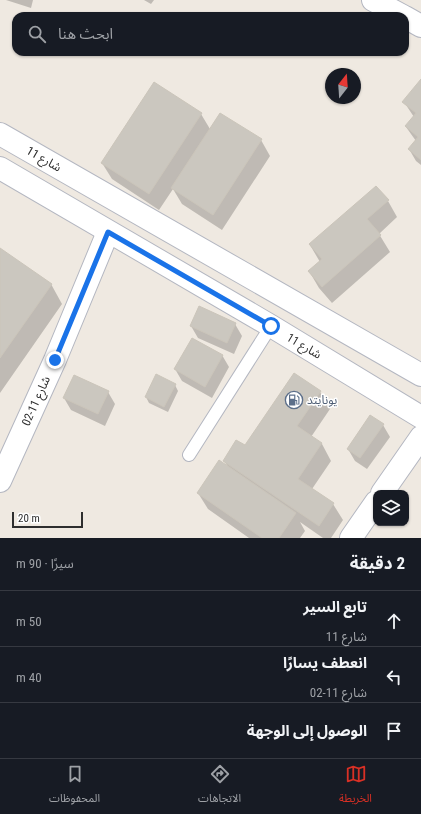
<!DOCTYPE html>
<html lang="ar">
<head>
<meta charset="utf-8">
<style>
  body { margin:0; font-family:"Roboto Condensed","Noto Sans Arabic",sans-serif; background:#242831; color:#f1f3f6; direction:rtl }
  .controls { position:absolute; right:12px; bottom:12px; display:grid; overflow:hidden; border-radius:8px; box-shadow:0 1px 3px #0004 }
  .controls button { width:36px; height:36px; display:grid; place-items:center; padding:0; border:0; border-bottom:1px solid #363941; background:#171b24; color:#f1f3f6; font:20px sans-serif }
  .compass { position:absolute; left:325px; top:68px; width:36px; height:36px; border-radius:50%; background:#171b24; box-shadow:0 1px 3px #0004; rotate:17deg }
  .scale { position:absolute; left:12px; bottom:10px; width:71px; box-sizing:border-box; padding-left:4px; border:2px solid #2e2e2e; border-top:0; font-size:11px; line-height:14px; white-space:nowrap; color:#2e2e2e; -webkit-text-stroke:3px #fff; paint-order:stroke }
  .stop { position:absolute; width:12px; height:12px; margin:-9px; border:3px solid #1a73e8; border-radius:50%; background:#fff }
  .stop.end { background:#1a73e8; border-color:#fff; box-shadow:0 1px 4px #0008 }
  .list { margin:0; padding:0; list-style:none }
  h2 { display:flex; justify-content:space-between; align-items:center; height:52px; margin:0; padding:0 16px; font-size:17px }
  h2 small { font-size:13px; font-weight:400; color:#9ea1a6 }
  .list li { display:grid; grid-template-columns:26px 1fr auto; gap:12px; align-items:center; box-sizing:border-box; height:56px; padding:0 16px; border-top:1px solid #363941 }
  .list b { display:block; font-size:15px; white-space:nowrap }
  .list p { margin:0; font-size:13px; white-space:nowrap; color:#9ea1a6 }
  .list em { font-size:13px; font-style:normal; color:#9ea1a6 }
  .icon { flex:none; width:22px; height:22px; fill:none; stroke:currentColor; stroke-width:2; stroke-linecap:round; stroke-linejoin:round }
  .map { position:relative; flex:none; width:421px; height:538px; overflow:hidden; direction:ltr }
  .search { position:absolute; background:#171b24; box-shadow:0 1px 3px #0004; left:12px; right:12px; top:12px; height:44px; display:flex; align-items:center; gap:10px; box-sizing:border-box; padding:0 14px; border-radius:12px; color:#9ea1a6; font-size:15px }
  .sheet { height:220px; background:#171b24 }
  nav { display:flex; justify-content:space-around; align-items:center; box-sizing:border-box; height:56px; border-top:1px solid #363941; background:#171b24; font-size:11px; color:#9ea1a6 }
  nav a { display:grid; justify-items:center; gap:2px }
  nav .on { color:#d93025 }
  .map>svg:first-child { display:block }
  .shadow { fill:#0003 }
  .building { fill:#cbc7bf; stroke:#cbc5ba }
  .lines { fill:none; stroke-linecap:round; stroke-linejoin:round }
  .lane-casing { stroke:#b4b7c1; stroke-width:14 }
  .street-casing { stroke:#b4b7c1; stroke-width:24 }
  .secondary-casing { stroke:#b4b7c1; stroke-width:24 }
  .lane { stroke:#fff; stroke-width:12 }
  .street { stroke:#fff; stroke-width:22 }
  .secondary { stroke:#fff; stroke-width:22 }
  .route { stroke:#1a73e8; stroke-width:5 }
  .labels { text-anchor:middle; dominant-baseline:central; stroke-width:3; stroke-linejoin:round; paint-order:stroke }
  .street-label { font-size:12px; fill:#2e2e2e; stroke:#fff }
  .service-label { font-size:12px; fill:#4e5e75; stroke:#fff; text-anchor:start }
</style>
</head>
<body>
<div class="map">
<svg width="421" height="538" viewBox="0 0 421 538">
  <rect width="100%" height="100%" fill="#efe9e1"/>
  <path class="shadow" d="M 6,0 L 33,0 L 31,8 Z
    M 144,0 L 154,0 L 151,4 Z
    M 421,81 L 421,165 L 416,161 L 409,149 L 416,141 L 406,127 L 414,117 L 404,102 Z
    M 201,114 L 210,129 L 261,140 L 270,156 L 222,230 L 182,204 L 173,189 L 159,210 L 112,179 L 102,163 Z
    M 388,201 L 397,217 L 379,234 L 390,252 L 332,303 L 319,288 L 309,271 L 320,262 L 310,245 Z
    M 0,249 L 51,284 L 62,304 L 0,393 Z
    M 235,324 L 242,336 L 234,354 L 198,338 L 191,326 Z
    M 222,355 L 229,367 L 212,398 L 182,381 L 175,369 Z
    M 295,375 L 320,392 L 330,409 L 311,437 L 322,444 L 331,461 L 312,489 L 333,504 L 343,520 L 331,538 L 323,538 L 300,522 L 305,531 L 300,538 L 249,538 L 208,509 L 198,493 L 228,467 L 224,461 L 246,447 Z
    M 175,385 L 178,391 L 168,412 L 149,403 L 146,397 Z
    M 108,392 L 115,404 L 105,426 L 71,410 L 64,398 Z
    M 383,425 L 390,437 L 367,469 L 355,461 L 348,449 Z"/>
  <path class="building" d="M 421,79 L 421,160 L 408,149 L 418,137 L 405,126 L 416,113 L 402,102 Z
    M 154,82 L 202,113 L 149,194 L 101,163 Z
    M 220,113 L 262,139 L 213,215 L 171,188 Z
    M 376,186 L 389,200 L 367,219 L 381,235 L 322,287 L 308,271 L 322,259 L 309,244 Z
    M 0,248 L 52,284 L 0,358 Z
    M 199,306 L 236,323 L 227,343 L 190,326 Z
    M 192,338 L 223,355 L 205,387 L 174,369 Z
    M 294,373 L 321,391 L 297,426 L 322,443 L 298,479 L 334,503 L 319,526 L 223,461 L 236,440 L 245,445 Z
    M 156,374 L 176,384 L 164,407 L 145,397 Z
    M 74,375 L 109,391 L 98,414 L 63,398 Z
    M 370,415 L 384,424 L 360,458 L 347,449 Z
    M 219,460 L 296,513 L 279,538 L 262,538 L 197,493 Z"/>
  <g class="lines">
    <defs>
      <path id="lane" d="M 189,455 L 271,326"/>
      <path id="street" d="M 373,0 L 403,16
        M 405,17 L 421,26
        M 0,481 L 55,360 L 108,232
        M 382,493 L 421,437
        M 351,538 L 376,502"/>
      <path id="secondary" d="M 0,134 L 421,375
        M 0,168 L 271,326 L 421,417"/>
    </defs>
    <use href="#lane" class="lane-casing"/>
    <use href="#street" class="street-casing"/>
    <use href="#secondary" class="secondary-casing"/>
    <use href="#lane" class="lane"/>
    <use href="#street" class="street"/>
    <use href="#secondary" class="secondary"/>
  </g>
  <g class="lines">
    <path class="route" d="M 55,360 L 108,232 L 271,326"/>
  </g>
  <defs>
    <symbol id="fuel-ring" viewBox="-11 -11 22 22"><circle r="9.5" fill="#fff" stroke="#5c6f8a" stroke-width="1.5"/><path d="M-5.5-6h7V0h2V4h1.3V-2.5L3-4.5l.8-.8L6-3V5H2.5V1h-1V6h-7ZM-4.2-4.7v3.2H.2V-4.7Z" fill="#5c6f8a"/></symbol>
  </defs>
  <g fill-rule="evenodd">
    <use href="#fuel-ring" x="284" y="390" width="20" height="20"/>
  </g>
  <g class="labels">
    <g class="street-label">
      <text transform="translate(44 159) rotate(30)">شارع 11</text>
      <text transform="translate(304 346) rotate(31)">شارع 11</text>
      <text transform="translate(36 401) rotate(-66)">شارع 11-02</text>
    </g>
    <g class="service-label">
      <text x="307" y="400">يونايتد</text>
    </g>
  </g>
</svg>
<div class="controls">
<button><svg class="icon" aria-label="layers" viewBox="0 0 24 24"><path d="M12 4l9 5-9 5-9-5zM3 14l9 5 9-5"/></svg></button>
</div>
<svg class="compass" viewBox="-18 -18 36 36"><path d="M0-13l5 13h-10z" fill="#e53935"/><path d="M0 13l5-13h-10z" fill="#9ea1a6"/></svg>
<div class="scale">20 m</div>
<div class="stop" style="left:271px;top:326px"></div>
<div class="stop end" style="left:55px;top:360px"></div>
<div class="search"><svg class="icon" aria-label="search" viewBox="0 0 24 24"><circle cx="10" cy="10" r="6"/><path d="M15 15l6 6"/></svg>ابحث هنا</div>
</div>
<section class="sheet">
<h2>2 دقيقة<small>سيرًا · 90 m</small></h2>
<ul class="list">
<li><svg class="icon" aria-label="ahead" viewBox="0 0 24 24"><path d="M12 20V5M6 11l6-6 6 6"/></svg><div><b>تابع السير</b><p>شارع 11</p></div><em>50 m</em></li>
<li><svg class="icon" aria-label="left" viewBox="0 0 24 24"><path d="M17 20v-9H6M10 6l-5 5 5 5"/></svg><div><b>انعطف يسارًا</b><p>شارع 11-02</p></div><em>40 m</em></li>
<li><svg class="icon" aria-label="arrive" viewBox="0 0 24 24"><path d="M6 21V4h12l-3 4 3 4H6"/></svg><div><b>الوصول إلى الوجهة</b></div></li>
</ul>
</section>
<nav>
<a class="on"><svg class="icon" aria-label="map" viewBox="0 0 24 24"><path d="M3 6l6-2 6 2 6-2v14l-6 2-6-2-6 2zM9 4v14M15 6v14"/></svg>الخريطة</a>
<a><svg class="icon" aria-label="directions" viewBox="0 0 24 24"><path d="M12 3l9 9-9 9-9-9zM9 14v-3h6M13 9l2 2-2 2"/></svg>الاتجاهات</a>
<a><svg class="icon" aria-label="saved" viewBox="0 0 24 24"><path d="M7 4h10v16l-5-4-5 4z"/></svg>المحفوظات</a>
</nav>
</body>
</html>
